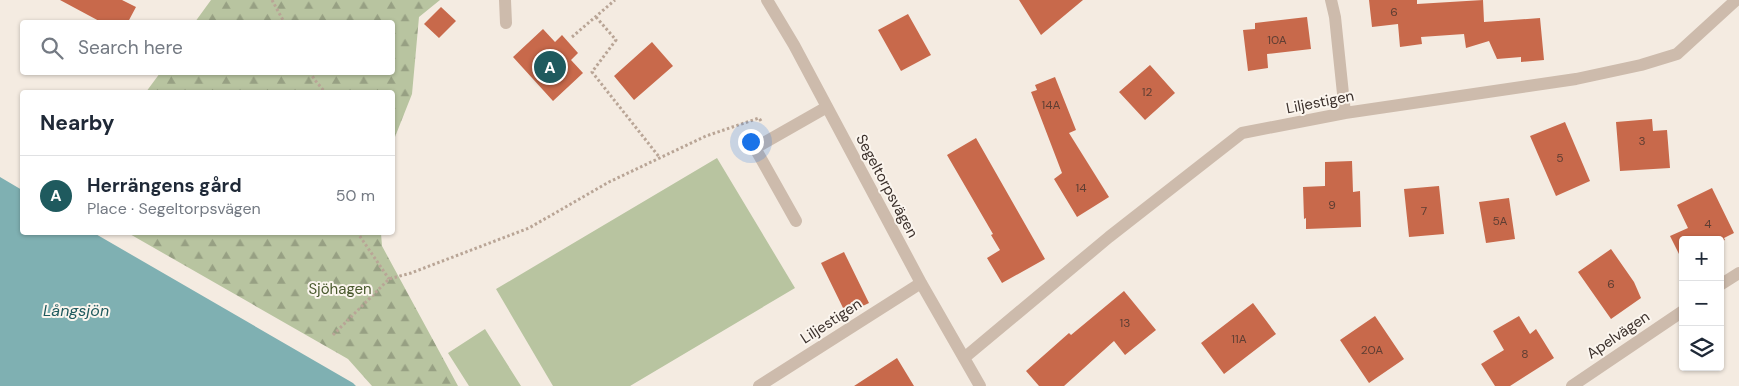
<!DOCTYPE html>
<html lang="en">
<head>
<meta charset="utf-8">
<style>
  body { margin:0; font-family:"DM Sans",sans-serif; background:#f6f6f7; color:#1f2937 }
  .controls { position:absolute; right:15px; bottom:15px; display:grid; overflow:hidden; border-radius:5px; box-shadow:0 1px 4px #0004 }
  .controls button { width:45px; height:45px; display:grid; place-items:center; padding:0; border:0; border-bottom:1px solid #e0e1e3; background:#fff; color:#1f2937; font:25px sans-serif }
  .you { position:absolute; left:750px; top:141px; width:18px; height:18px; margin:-12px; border:4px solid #fff; border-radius:50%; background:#1a73e8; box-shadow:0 0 0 8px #1a73e833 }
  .badge { display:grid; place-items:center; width:32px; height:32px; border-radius:50%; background:#1f5a5e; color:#fff; font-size:16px; font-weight:700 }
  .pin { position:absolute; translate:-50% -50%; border:2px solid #fff; box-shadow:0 1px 5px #0006 }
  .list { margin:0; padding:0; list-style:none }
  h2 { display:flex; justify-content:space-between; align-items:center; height:65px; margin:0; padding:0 20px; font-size:21px }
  h2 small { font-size:16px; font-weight:400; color:#747a83 }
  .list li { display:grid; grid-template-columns:32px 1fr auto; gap:15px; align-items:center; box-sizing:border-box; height:80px; padding:0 20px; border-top:1px solid #e0e1e3 }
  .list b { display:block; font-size:19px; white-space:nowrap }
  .list p { margin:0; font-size:16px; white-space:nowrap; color:#747a83 }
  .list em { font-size:16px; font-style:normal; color:#747a83 }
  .icon { flex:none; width:28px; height:28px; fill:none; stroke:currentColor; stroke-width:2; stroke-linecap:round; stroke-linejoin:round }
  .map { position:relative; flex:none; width:1739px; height:386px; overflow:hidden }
  .search { position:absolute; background:#fff; box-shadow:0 1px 4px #0004; left:20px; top:20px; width:375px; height:55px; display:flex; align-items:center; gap:12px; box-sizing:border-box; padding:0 18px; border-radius:5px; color:#747a83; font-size:19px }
  .panel { position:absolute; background:#fff; box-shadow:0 1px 4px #0004; left:20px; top:90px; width:375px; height:145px; border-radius:5px }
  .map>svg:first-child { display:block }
  .forest { fill:url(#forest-firs) }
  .pitch { fill:#b8c4a0 }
  .water { fill:#7fb0b2 }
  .building { fill:#c8694b }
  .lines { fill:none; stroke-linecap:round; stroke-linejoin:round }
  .path { stroke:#b9a596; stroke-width:3; stroke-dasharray:2.5 2.5; stroke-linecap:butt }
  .minor { stroke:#cdbbac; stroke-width:12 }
  .labels { text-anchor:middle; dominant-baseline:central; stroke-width:4; stroke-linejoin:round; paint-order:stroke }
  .number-label { font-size:12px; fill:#5e3e33 }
  .street-label { font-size:15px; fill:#3b302b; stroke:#fbf5ee }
  .park-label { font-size:15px; fill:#4a5a2e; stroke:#fbf5ee }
  .water-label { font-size:16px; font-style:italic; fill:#1f5a5e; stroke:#fbf5ee }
</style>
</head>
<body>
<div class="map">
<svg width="1739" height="386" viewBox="0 0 1739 386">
  <defs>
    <pattern id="forest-firs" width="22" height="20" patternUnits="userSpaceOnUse" patternTransform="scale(1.25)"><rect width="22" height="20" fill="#b8c4a0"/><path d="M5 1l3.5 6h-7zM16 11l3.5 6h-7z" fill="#97a083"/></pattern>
  </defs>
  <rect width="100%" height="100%" fill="#f4ebe1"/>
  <path class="forest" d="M 211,0 L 440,0 L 419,17 L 412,94 L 393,142 L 392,92 L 146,92 L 160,73 L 392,72 L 392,22 L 195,22 Z
    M 128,233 L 381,233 L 382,246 L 458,386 L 372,386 L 348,359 Z"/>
  <path class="pitch" d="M 717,158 L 795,288 L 630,386 L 553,386 L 496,289 Z
    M 485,329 L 521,386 L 469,386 L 448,353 Z"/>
  <path class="water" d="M 0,177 L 22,190 L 22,232 L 94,233 L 353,383 L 356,386 L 0,386 Z"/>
  <path class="building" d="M 60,0 L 122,0 L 136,7 L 128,22 L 101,22 Z
    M 1019,0 L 1083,0 L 1041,35 Z
    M 1369,0 L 1417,0 L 1417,4 L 1483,0 L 1484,22 L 1540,18 L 1544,60 L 1521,62 L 1521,57 L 1497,59 L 1489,41 L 1466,48 L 1464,34 L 1421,37 L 1422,44 L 1400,47 L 1398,24 L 1372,27 Z
    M 441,7 L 456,21 L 439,38 L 424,24 Z
    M 908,14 L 931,55 L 901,71 L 878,30 Z
    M 1307,17 L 1311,49 L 1267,54 L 1268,68 L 1248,71 L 1243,30 L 1255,29 L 1255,23 Z
    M 543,29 L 555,42 L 562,35 L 578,53 L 571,60 L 583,73 L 553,101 L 513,57 Z
    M 652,42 L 673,66 L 634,100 L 614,76 Z
    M 1150,65 L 1175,93 L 1145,120 L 1119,92 Z
    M 1055,77 L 1076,130 L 1069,133 L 1109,197 L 1077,217 L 1054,179 L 1062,173 L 1031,92 L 1037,90 L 1035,85 Z
    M 1652,119 L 1653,131 L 1667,130 L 1670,168 L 1620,171 L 1616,122 Z
    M 1565,122 L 1590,181 L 1556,196 L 1530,136 Z
    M 976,138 L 1045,259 L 1002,283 L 987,258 L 1000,250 L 991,235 L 993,234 L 947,155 Z
    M 1352,161 L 1353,192 L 1360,191 L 1361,227 L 1306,229 L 1306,218 L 1304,219 L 1303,187 L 1325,186 L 1325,162 Z
    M 1439,186 L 1444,234 L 1409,237 L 1404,189 Z
    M 1712,188 L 1734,233 L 1724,238 L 1725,240 L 1720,242 L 1720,240 L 1683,240 L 1682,260 L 1670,236 L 1688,228 L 1677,205 Z
    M 1509,198 L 1515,239 L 1486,243 L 1479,202 Z
    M 1611,249 L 1634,282 L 1641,298 L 1611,319 L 1578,272 Z
    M 844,252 L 869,303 L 846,314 L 821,263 Z
    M 1124,291 L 1156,330 L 1125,355 L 1114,341 L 1064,386 L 1039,386 L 1026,371 L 1069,333 L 1071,335 Z
    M 1253,303 L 1276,334 L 1224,374 L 1201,343 Z
    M 1375,316 L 1404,359 L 1369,383 L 1340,340 Z
    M 1519,316 L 1530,334 L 1536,329 L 1554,358 L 1510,386 L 1495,386 L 1481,364 L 1504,350 L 1493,331 Z
    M 897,358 L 914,386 L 854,386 Z"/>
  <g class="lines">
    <path class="path" d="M 272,0 L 284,22
      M 596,17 L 616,40 L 592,72 L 660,158
      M 572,37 L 615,0
      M 310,72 L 314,79 L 325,92
      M 357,232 L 389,279
      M 333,335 L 389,279 L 411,273 L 529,228 L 609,182 L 706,136 L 759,118 L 761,121"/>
    <path class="minor" d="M 505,0 L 506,23
      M 767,0 L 794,45 L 921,283 L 980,386
      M 1331,0 L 1335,17 L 1345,113
      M 796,221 L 755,148 L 827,107
      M 1720,285 L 1739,273
      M 964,358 L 1109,237 L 1242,133 L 1345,113 L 1576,79 L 1641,65 L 1677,54 L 1736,0
      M 759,386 L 921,283
      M 1572,386 L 1683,311"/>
  </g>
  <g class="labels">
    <g class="number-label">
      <text x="1394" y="12">6</text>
      <text x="1277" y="40">10A</text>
      <text x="1147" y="92">12</text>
      <text x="1051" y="105">14A</text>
      <text x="1642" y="141">3</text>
      <text x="1560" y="158">5</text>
      <text x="1081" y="188">14</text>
      <text x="1332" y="205">9</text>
      <text x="1424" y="211">7</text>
      <text x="1500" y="221">5A</text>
      <text x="1708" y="224">4</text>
      <text x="1611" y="284">6</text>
      <text x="1125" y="323">13</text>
      <text x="1239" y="339">11A</text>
      <text x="1372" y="350">20A</text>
      <text x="1525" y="354">8</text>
    </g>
    <g class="street-label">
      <text transform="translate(1320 102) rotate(-11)">Liljestigen</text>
      <text transform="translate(887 186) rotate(62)">Segeltorpsvägen</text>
      <text transform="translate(831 321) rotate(-33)">Liljestigen</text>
      <text transform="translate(1618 335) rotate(-34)">Apelvägen</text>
    </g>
    <g class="park-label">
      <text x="340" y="289">Sjöhagen</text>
    </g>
    <g class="water-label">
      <text x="76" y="310">Långsjön</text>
    </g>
  </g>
</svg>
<div class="controls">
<button>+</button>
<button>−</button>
<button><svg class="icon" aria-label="layers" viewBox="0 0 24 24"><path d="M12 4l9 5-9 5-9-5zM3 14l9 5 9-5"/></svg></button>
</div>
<div class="you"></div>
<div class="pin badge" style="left:550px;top:67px">A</div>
<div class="search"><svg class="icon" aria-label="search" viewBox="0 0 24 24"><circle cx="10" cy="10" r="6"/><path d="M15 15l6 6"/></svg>Search here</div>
<section class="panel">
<h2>Nearby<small></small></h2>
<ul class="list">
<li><span class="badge">A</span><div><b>Herrängens gård</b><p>Place · Segeltorpsvägen</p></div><em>50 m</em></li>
</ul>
</section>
</div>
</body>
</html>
